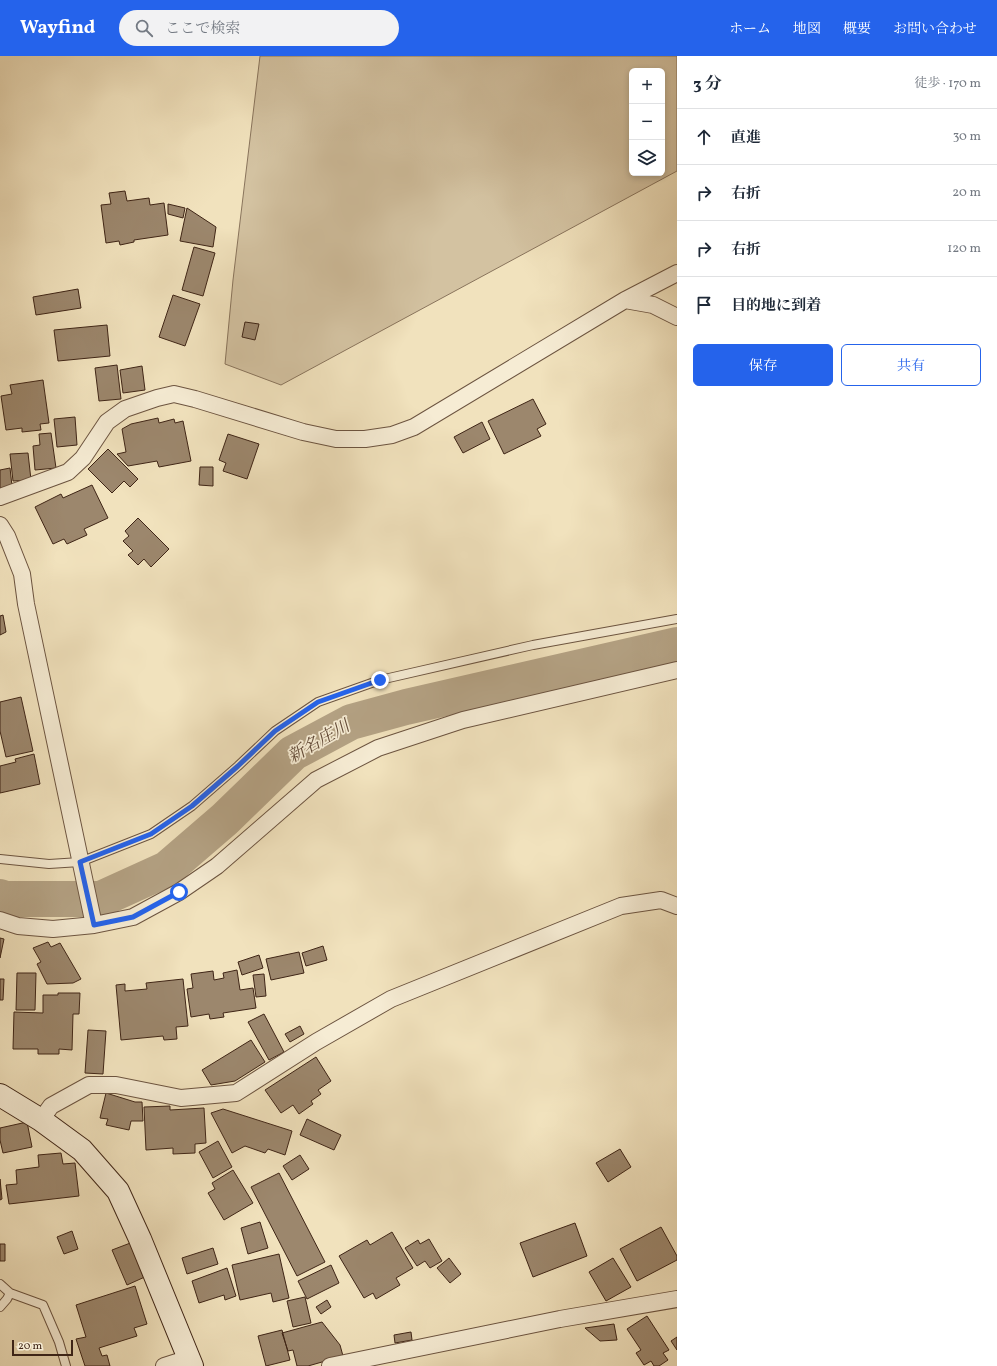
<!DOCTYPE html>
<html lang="ja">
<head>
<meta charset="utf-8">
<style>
  body { margin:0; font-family:Vollkorn,"Noto Serif JP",serif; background:#f2f2f3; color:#1f2937 }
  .controls { position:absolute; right:12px; top:12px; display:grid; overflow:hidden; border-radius:6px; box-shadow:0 2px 6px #0003 }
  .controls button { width:36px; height:36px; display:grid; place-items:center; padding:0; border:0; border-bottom:1px solid #e0e1e3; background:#fff; color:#1f2937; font:20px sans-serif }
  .scale { position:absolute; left:12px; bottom:10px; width:61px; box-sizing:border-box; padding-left:4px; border:2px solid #3f2516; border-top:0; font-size:11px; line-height:14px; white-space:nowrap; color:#3f2516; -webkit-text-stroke:3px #f6ecd4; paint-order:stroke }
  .stop { position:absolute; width:12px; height:12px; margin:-9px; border:3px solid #2563eb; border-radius:50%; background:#fff }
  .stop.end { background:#2563eb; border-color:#fff; box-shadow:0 1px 4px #0008 }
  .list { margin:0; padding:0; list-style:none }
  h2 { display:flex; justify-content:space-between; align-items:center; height:52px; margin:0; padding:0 16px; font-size:17px }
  h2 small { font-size:13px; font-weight:400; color:#747a83 }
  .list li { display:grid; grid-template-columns:26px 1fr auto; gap:12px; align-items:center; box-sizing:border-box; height:56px; padding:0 16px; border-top:1px solid #e0e1e3 }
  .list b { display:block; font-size:15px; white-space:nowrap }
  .list em { font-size:13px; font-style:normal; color:#747a83 }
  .actions { display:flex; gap:8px; padding:12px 16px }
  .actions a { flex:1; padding:9px 0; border:1px solid #2563eb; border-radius:6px; text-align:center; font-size:14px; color:#2563eb }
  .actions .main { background:#2563eb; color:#fff }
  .icon { flex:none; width:22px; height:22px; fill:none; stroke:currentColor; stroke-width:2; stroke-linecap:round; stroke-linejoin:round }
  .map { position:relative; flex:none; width:677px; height:1310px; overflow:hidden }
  header { display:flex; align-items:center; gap:24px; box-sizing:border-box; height:56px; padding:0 20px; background:#2563eb; color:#fff }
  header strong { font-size:19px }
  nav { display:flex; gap:22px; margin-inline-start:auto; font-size:14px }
  .search { width:280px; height:36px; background:#f2f2f3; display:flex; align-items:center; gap:10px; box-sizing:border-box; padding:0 14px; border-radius:22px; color:#747a83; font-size:15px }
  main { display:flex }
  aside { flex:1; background:#fff }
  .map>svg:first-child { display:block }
  .green { fill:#d3c2a1; stroke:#89745c; fill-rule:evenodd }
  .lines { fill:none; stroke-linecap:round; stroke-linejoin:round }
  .river { stroke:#b4a284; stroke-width:36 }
  .building { fill:#9c876d; stroke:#3f2516 }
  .lane-casing { stroke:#6c5440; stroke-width:10 }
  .street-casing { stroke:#6c5440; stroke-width:18 }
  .secondary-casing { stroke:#3f2516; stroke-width:24 }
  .lane { stroke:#f6ecd4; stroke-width:8 }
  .street { stroke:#f6ecd4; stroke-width:16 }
  .secondary { stroke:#f6ecd4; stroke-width:22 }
  .route { stroke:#2563eb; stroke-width:5 }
  .labels { text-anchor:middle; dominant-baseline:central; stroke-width:3.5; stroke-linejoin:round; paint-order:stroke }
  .water-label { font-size:17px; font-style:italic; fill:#624a37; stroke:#f6ecd4 }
</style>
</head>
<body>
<header>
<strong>Wayfind</strong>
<div class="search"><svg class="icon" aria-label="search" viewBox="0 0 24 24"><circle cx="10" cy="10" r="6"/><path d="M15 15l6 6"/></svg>ここで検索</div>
<nav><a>ホーム</a><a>地図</a><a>概要</a><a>お問い合わせ</a></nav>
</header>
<main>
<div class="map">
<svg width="677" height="1310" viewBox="0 0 677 1310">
  <rect width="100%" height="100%" fill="#f1e2bd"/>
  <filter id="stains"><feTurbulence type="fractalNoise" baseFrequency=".005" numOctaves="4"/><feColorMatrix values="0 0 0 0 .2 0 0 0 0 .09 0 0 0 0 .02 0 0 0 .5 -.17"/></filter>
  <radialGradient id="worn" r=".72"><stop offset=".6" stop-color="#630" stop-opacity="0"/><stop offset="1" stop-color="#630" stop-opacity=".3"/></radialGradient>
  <path class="green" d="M 260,0 L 677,0 L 677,115 L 281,329 L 225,308 L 233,224 ZM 632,15 L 662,15 L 662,117 L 632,117 Z"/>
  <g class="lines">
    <path class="river" d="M 0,841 L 6,843 L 101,843 L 167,813 L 225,763 L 293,697 L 351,666 L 406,651 L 677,589"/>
  </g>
  <path class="building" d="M 125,135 L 127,145 L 149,142 L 150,149 L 164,147 L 168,179 L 134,184 L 134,186 L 120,189 L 119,185 L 106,187 L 101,149 L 111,148 L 109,137 Z
    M 168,148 L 185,152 L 183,162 L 168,158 Z
    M 187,152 L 216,171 L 213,191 L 180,185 Z
    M 194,191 L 215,197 L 203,240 L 182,234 Z
    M 78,233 L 81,252 L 36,259 L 33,241 Z
    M 173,239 L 200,248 L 185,290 L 159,281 Z
    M 245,266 L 259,268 L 255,284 L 242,281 Z
    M 107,269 L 110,300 L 58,305 L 54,274 Z
    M 117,309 L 121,343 L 99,345 L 95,312 Z
    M 142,310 L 145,334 L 123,337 L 120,314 Z
    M 43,324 L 49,367 L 40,368 L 41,374 L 22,376 L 22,372 L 6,374 L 1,340 L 12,338 L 10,329 Z
    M 533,343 L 546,368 L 537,373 L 541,380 L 504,398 L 488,365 Z
    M 75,361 L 77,389 L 57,391 L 54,363 Z
    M 158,362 L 159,367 L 174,363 L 175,367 L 183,365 L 191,405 L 159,411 L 157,405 L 128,410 L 117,398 L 126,396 L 122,373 L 131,368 Z
    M 482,366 L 490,383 L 463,397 L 454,381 Z
    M 51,377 L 56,412 L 35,414 L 33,390 L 40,389 L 39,378 Z
    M 228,378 L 259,388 L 247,423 L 223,415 L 226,407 L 219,404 Z
    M 108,393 L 138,423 L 130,431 L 124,425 L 112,437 L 88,413 Z
    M 28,397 L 31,424 L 13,425 L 10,398 Z
    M 200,411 L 213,411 L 213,430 L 199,429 Z
    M 10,412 L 12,430 L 0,432 L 0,414 Z
    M 92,429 L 108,462 L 84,473 L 87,479 L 67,488 L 64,483 L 53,488 L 35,451 L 61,438 L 63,442 Z
    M 138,462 L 169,493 L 151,511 L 144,503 L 138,509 L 128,499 L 133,495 L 123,485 L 129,480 L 125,475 Z
    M 3,559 L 6,576 L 0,579 L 0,560 Z
    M 21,641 L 33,695 L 6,701 L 0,675 L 0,646 Z
    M 34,698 L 40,728 L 0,737 L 0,710 L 16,706 L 15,703 Z
    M 0,882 L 4,883 L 0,902 Z
    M 48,886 L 51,891 L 60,887 L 81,923 L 73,927 L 47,928 L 37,908 L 41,906 L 33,892 Z
    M 323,890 L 327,904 L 306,910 L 302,897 Z
    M 299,896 L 304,917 L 271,924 L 266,903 Z
    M 259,899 L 263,912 L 242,919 L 238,906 Z
    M 237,914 L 240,934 L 253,932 L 256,952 L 223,957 L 224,961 L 210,963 L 209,958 L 191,961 L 187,933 L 193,932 L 191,918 L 213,915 L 214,924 L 224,922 L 223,917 Z
    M 17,917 L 36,917 L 35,954 L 16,954 Z
    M 264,918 L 266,940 L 256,941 L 253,919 Z
    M 0,923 L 4,923 L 3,944 L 0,944 Z
    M 183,923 L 188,970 L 176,971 L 177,983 L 164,984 L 163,980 L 121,984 L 116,929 L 125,928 L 125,935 L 147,933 L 146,927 Z
    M 58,937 L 80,937 L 79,958 L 73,958 L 72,994 L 59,993 L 59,998 L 38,998 L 38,993 L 13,993 L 14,956 L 43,957 L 43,939 L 58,939 Z
    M 264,958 L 284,996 L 269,1004 L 248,966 Z
    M 300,970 L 304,978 L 290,986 L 285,978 Z
    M 88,974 L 106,975 L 103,1018 L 85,1017 Z
    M 251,984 L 265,1006 L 235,1025 L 211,1029 L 202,1014 Z
    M 316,1001 L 331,1025 L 318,1034 L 321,1038 L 311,1045 L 313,1048 L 299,1058 L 293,1049 L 281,1057 L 265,1034 Z
    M 106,1037 L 135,1046 L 142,1046 L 143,1065 L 131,1065 L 129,1074 L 106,1069 L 108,1063 L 100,1062 Z
    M 170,1050 L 170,1054 L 204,1052 L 206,1087 L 195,1088 L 195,1097 L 173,1098 L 173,1092 L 146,1094 L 144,1051 Z
    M 223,1053 L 292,1075 L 285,1099 L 268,1093 L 265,1097 L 245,1090 L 232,1097 L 211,1057 Z
    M 307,1063 L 341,1079 L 334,1094 L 300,1079 Z
    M 27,1066 L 32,1091 L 3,1097 L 0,1084 L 0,1072 Z
    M 218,1085 L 232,1111 L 213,1122 L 199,1096 Z
    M 620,1093 L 631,1111 L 608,1126 L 596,1107 Z
    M 61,1097 L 63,1108 L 75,1107 L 79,1140 L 9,1148 L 6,1129 L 17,1128 L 16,1114 L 39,1111 L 38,1099 Z
    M 300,1099 L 309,1113 L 292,1124 L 283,1110 Z
    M 233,1114 L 253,1147 L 224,1164 L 208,1137 L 215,1133 L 212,1127 Z
    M 279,1117 L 325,1206 L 297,1220 L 251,1131 Z
    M 0,1123 L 2,1143 L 0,1144 Z
    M 260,1166 L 268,1192 L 248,1198 L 241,1172 Z
    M 575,1167 L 587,1200 L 533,1221 L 520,1187 Z
    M 661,1171 L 677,1200 L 677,1204 L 637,1225 L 620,1193 Z
    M 72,1175 L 78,1193 L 64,1198 L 57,1181 Z
    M 392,1176 L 413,1212 L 396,1222 L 400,1229 L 376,1243 L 373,1237 L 364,1242 L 339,1200 L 367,1184 L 370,1189 Z
    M 429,1183 L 442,1205 L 430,1212 L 425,1205 L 417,1210 L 405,1192 L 418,1184 L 420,1188 Z
    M 133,1186 L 147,1220 L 127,1229 L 112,1194 Z
    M 0,1188 L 5,1188 L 5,1205 L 0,1205 Z
    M 213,1192 L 218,1208 L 187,1218 L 182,1202 Z
    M 279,1198 L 289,1242 L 273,1246 L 271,1237 L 240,1244 L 232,1209 Z
    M 449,1202 L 461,1218 L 450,1227 L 437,1212 Z
    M 613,1202 L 631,1231 L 606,1245 L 589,1216 Z
    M 331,1209 L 339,1227 L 307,1243 L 298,1225 Z
    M 227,1212 L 236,1240 L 225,1244 L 224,1239 L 199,1247 L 192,1225 Z
    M 135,1230 L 147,1268 L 134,1272 L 137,1280 L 99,1292 L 102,1300 L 107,1299 L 110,1310 L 85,1310 L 76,1283 L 86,1281 L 76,1249 Z
    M 305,1241 L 311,1267 L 293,1271 L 287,1245 Z
    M 327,1244 L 331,1251 L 321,1258 L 316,1251 Z
    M 647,1260 L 669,1294 L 663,1297 L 668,1304 L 659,1310 L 654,1310 L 651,1305 L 644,1309 L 636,1297 L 641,1294 L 627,1273 Z
    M 322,1266 L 340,1289 L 343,1300 L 308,1310 L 297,1310 L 293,1294 L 288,1295 L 282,1277 Z
    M 614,1268 L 617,1284 L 600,1285 L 585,1272 Z
    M 282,1274 L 290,1304 L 266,1310 L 258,1280 Z
    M 411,1276 L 412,1284 L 395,1287 L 394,1279 Z
    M 677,1281 L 677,1294 L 671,1285 Z"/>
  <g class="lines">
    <defs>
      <path id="lane" d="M 0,803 L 49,808 L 80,806 L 151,778 L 192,750 L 238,710 L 275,675 L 318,646 L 380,624 L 533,589 L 677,563
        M 0,1228 L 10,1237 L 43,1249 L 59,1286 L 66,1310
        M 0,1251 L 7,1243 L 10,1237"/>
      <path id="street" d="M 625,244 L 653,249 L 677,261
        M 0,441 L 68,416 L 83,402 L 107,366 L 125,353 L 157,342 L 174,338 L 195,343 L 303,376 L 336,383 L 365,383 L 392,379 L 414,371 L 625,244 L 677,217
        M 0,469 L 7,480 L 22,518 L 26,548 L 94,869
        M 0,864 L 18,870 L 53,873 L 94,869 L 133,861 L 179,836 L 217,810 L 316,724 L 378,692 L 463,664 L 677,614
        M 41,1064 L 51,1050 L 89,1029 L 116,1029 L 181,1042 L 236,1037 L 316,986 L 391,943 L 621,850 L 661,844 L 677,850
        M 164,1310 L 189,1302
        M 330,1310 L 560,1263 L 677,1243"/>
      <path id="secondary" d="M 0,1039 L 41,1064 L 82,1094 L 118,1135 L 140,1183 L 192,1310"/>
    </defs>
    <use href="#lane" class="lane-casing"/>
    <use href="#street" class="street-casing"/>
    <use href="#secondary" class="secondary-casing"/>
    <use href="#lane" class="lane"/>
    <use href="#street" class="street"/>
    <use href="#secondary" class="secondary"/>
  </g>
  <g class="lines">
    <path class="route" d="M 179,836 L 133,861 L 94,869 L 80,806 L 151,778 L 192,750 L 238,710 L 275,675 L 318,646 L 380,624"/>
  </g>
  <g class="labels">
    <g class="water-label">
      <text transform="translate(319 686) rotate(-30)">新名庄川</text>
    </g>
  </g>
  <rect width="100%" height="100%" filter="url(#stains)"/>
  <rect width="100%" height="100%" fill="url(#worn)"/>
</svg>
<div class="controls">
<button>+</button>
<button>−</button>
<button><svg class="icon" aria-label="layers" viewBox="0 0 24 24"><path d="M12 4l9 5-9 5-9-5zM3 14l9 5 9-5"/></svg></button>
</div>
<div class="scale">20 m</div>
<div class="stop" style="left:179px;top:836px"></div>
<div class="stop end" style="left:380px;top:624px"></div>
</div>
<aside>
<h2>3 分<small>徒歩 · 170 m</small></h2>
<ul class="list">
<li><svg class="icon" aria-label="ahead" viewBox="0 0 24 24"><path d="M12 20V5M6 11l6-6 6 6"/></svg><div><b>直進</b></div><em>30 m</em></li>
<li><svg class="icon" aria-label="right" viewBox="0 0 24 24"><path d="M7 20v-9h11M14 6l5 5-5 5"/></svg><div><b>右折</b></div><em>20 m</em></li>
<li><svg class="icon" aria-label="right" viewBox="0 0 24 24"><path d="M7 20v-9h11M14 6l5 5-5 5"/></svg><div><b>右折</b></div><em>120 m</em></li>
<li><svg class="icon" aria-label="arrive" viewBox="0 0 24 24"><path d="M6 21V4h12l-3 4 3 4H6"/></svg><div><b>目的地に到着</b></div></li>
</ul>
<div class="actions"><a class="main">保存</a><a>共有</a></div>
</aside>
</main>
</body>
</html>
